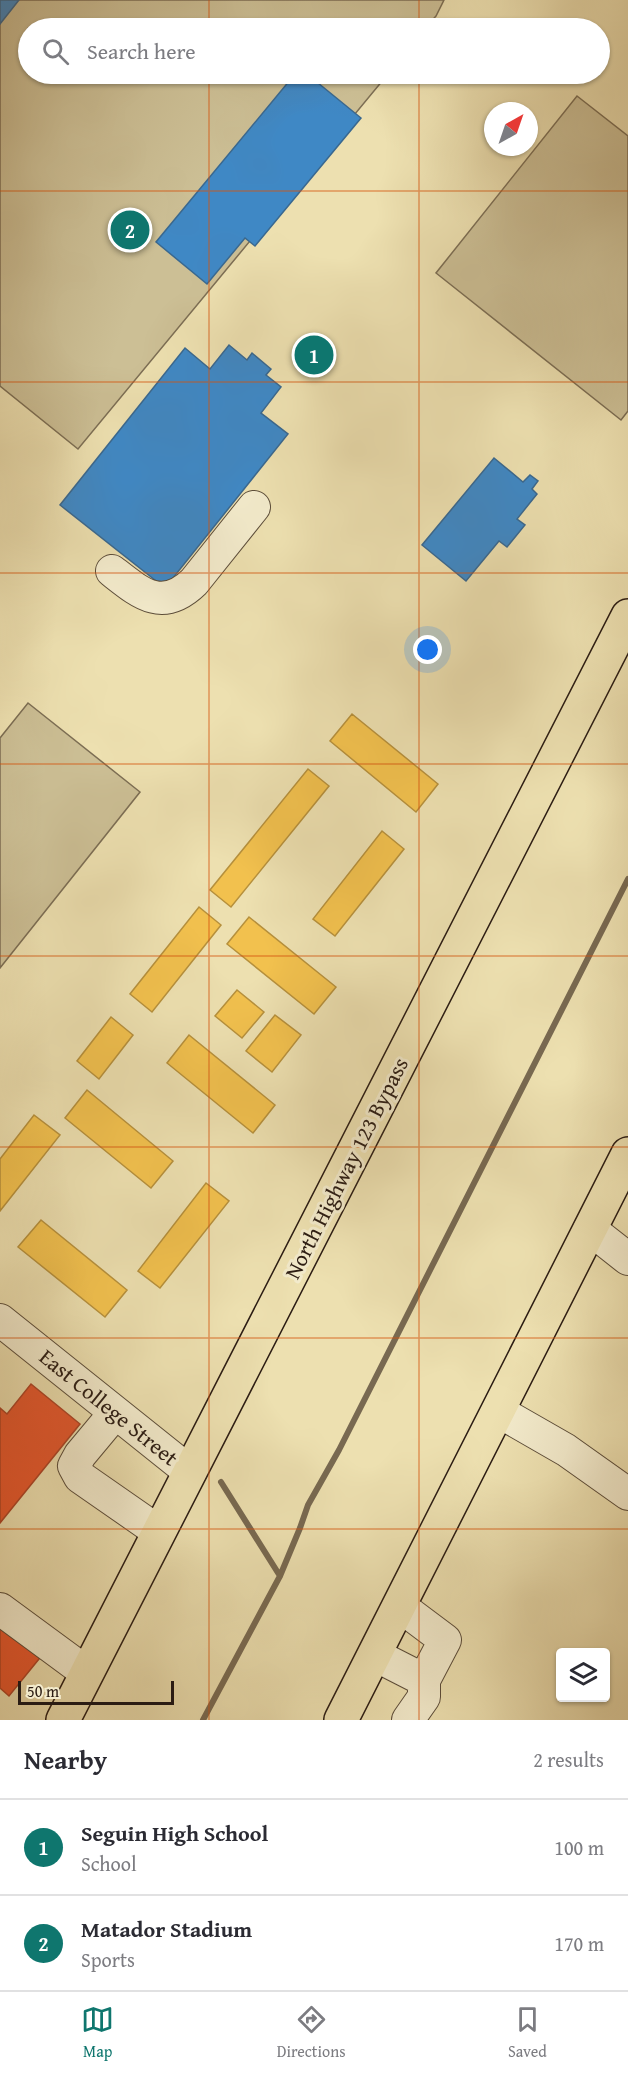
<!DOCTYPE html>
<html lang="en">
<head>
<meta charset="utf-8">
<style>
  body { margin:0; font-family:"Gentium Book Plus",serif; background:#f7f7f7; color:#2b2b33 }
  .controls { position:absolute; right:18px; bottom:18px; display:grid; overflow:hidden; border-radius:6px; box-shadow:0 2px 4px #0004 }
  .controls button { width:54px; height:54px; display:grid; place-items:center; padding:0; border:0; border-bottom:2px solid #e1e1e2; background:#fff; color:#2b2b33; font:30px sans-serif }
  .compass { position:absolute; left:484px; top:102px; width:54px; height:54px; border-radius:50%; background:#fff; box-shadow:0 2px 4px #0004; rotate:40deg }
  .scale { position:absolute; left:18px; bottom:15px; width:156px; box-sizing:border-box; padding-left:6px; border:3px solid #2b1c13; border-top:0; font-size:16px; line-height:21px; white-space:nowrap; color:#2b1c13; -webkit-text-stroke:4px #f3ebcc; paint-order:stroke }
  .you { position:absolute; left:428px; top:650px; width:21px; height:21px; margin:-15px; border:4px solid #fff; border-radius:50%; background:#1a73e8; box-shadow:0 0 0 9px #1a73e833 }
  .badge { display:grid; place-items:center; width:39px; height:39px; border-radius:50%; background:#0f766e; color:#fff; font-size:20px; font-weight:700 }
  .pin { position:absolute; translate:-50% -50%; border:3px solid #fff; box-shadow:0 2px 6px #0006 }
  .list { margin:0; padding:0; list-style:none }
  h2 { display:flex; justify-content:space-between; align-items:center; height:78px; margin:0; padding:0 24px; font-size:26px }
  h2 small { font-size:20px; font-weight:400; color:#7c7c81 }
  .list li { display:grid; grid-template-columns:39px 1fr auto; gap:18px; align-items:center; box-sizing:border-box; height:96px; padding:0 24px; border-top:2px solid #e1e1e2 }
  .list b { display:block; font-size:22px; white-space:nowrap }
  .list p { margin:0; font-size:20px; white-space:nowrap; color:#7c7c81 }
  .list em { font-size:20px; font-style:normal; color:#7c7c81 }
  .icon { flex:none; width:33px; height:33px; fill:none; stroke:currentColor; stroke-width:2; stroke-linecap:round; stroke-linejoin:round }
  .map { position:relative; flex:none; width:628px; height:1720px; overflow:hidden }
  .search { position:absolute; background:#fff; box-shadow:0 2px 4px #0004; left:18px; right:18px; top:18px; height:66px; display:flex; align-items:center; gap:15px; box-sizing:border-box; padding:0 21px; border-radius:33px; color:#7c7c81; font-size:22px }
  .sheet { height:270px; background:#fff }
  nav { display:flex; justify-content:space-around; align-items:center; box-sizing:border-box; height:84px; border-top:2px solid #e1e1e2; background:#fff; font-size:16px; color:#7c7c81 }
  nav a { display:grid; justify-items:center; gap:3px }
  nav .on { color:#0f766e }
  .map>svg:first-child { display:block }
  .green { fill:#ccbf95; stroke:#7c6e54; stroke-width:1.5 }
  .homes { fill:#f2c14e; stroke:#b6903c; stroke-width:1.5 }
  .shops { fill:#e4572e; stroke:#ac4526; stroke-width:1.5 }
  .schools { fill:#3f88c5; stroke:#396890; stroke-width:1.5 }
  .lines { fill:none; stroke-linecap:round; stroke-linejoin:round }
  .stream { stroke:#786951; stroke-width:6 }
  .minor-casing { stroke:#5c4d3a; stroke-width:34 }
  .major-casing { stroke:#2b1c13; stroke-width:36 }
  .minor { stroke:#f3ebcc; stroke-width:32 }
  .major { stroke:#ede0b0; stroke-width:33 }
  .grid { fill:none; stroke:#d5530d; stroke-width:1.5; stroke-opacity:0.55 }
  .labels { text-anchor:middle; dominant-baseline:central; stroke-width:6; stroke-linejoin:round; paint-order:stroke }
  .street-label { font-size:22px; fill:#2b1c13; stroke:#f3ebcc }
</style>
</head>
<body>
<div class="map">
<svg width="628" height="1720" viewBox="0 0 628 1720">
  <rect width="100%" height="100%" fill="#ede0b0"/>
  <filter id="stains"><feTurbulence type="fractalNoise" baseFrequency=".00333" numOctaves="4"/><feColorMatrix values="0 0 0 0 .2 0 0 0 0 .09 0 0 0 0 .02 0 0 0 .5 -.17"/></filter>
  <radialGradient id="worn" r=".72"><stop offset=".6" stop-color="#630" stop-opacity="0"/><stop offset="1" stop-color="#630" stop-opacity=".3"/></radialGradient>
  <path class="green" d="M 0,0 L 444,0 L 436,16 L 425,28 L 28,28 L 28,74 L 388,74 L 78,449 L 0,386 Z
    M 577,96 L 628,136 L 628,411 L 621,420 L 436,273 Z
    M 28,703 L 140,792 L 0,968 L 0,738 Z"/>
  <path class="homes" d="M 352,714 L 438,784 L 416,812 L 330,741 Z
    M 308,769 L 329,786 L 231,907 L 210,890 Z
    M 382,831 L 404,849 L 335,936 L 313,919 Z
    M 199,907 L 221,925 L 152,1012 L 130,994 Z
    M 249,917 L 336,987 L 314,1014 L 227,944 Z
    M 237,990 L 264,1012 L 242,1038 L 215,1016 Z
    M 275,1015 L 301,1035 L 272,1072 L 246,1051 Z
    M 111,1017 L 133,1035 L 99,1079 L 77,1061 Z
    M 189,1035 L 275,1105 L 253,1133 L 167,1063 Z
    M 87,1090 L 173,1161 L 151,1188 L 65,1118 Z
    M 34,1115 L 60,1135 L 0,1211 L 0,1159 Z
    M 206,1183 L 229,1201 L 160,1288 L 138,1271 Z
    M 41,1220 L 127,1290 L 105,1317 L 18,1247 Z"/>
  <path class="shops" d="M 31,1384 L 80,1424 L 0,1523 L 0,1408 L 7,1414 Z
    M 0,1619 L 43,1654 L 9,1696 L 0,1688 Z"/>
  <path class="schools" d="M 0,0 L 19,0 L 0,24 Z
    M 295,74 L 307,74 L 361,118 L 255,246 L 245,238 L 207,284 L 156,242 Z
    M 229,345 L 247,360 L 252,353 L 271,369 L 266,375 L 281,387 L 261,413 L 288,434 L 165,588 L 60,505 L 185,348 L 210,369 Z
    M 494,458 L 523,482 L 530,475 L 538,481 L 532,489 L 537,494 L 517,519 L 525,525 L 507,547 L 499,541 L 466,581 L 422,545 Z"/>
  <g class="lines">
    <path class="stream" d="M 221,1482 L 280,1576
      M 203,1720 L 280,1576 L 300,1528 L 308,1505 L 339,1450 L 628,879"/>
    <defs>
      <path id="minor" d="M 112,571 C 140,593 162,613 194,582 L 254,507
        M 590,1229 L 628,1259
        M 0,1320 L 190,1472
        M 498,1411 L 566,1450 L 628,1494
        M 115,1413 L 80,1455 L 74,1466 L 80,1477 L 159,1532
        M 0,1609 L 87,1673
        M 375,1655 L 424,1680 L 445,1640 L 413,1616 L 399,1608
        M 408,1720 L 424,1697 L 424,1680"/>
      <path id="major" d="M 63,1720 L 628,616
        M 341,1720 L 628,1154"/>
    </defs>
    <use href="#minor" class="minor-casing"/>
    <use href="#major" class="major-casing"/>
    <use href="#minor" class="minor"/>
    <use href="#major" class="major"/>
  </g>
  <path class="grid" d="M 209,0 L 209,28M 419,0 L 419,28M 209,74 L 209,1720M 419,74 L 419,1720M 0,191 L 628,191M 0,382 L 628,382M 0,573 L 628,573M 0,764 L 628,764M 0,956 L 628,956M 0,1147 L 628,1147M 0,1338 L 628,1338M 0,1529 L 628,1529"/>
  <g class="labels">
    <g class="street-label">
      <text transform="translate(346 1168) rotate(-63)">North Highway 123 Bypass</text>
      <text transform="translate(109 1407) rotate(39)">East College Street</text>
    </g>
  </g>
  <rect width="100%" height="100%" filter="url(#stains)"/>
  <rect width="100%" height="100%" fill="url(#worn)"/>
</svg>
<div class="controls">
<button><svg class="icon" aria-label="layers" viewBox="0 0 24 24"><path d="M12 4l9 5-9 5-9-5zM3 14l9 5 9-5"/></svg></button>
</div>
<svg class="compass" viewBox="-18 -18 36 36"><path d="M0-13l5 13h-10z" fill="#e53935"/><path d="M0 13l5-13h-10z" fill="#7c7c81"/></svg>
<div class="scale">50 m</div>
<div class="you"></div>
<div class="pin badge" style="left:314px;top:355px">1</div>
<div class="pin badge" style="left:130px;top:230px">2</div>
<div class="search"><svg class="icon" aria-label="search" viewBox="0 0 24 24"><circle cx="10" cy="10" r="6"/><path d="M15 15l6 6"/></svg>Search here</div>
</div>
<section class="sheet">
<h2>Nearby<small>2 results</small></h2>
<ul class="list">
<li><span class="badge">1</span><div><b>Seguin High School</b><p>School</p></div><em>100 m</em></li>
<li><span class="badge">2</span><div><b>Matador Stadium</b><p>Sports</p></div><em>170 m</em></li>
</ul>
</section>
<nav>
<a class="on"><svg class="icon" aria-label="map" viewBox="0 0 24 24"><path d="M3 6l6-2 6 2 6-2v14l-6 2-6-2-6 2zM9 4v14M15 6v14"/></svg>Map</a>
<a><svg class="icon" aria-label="directions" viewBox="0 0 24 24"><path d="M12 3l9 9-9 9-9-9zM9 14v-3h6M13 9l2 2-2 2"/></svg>Directions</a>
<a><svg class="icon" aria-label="saved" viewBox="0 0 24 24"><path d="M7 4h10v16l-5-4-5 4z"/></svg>Saved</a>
</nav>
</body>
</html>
